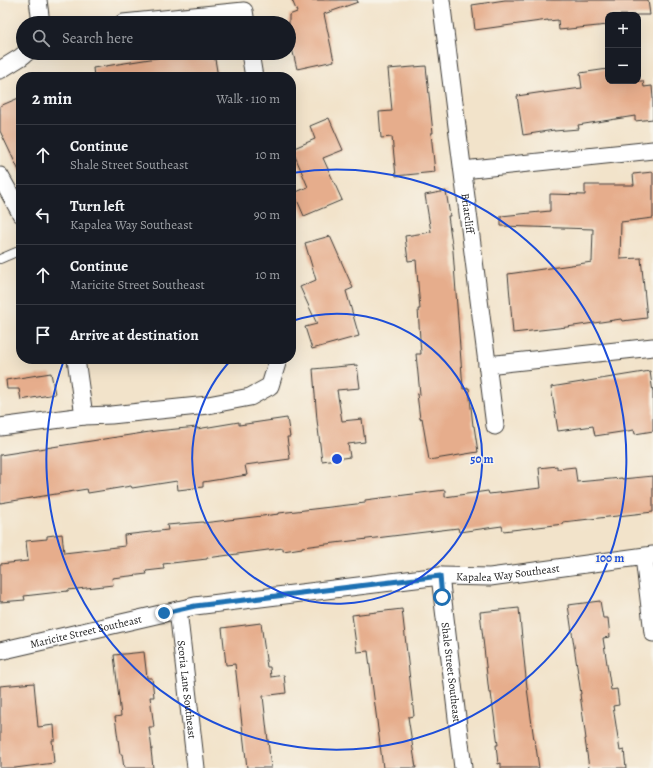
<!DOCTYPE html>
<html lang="en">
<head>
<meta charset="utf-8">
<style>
  body { margin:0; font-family:Alegreya,serif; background:#20242c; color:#f1f3f6 }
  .controls { position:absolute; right:12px; top:12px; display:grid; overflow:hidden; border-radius:8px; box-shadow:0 4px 16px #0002 }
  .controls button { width:36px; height:36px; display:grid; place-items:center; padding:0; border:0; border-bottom:1px solid #363941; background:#171b24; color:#f1f3f6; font:20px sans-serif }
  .stop { position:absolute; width:12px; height:12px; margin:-9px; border:3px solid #1f6fb2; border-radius:50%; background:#fff }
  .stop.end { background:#1f6fb2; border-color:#fff; box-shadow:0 1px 4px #0008 }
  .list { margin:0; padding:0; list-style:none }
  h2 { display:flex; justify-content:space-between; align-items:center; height:52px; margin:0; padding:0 16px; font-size:17px }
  h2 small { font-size:13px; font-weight:400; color:#9ea1a6 }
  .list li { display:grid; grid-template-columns:26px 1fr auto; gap:12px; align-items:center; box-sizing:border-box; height:60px; padding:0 16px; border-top:1px solid #363941 }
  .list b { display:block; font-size:15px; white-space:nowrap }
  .list p { margin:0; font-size:13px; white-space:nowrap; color:#9ea1a6 }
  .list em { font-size:13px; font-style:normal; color:#9ea1a6 }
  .icon { flex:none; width:22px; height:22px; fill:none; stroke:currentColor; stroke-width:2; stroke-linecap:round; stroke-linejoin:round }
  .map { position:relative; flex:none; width:653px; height:768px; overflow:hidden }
  .search { position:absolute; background:#171b24; box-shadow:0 4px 16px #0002; left:16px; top:16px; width:280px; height:44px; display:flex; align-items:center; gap:10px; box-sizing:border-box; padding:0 14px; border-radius:22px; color:#9ea1a6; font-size:15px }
  .panel { position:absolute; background:#171b24; box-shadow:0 4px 16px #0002; left:16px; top:72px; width:280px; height:292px; border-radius:16px }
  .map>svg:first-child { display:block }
  .building { fill:#e6ad8c }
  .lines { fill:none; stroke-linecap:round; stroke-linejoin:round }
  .lane-casing { stroke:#3c3a36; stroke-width:10 }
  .street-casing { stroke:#3c3a36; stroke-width:19 }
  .lane { stroke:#fff; stroke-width:8 }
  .street { stroke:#fff; stroke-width:17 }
  .route { stroke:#1f6fb2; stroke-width:5 }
  .ring { fill:none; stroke:#1d4ed8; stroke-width:2 }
  .labels { text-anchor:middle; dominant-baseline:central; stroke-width:3; stroke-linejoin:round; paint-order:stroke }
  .street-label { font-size:11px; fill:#1c1c1c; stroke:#f7f3e8 }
  .centre { fill:#1d4ed8; stroke:#f7f3e8; stroke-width:2 }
  .ring-label { font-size:12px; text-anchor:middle; font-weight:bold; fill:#1d4ed8; stroke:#f7f3e8; stroke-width:3; stroke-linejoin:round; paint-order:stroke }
</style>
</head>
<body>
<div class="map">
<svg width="653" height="768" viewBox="0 0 653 768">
  <rect width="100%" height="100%" fill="#f7f3e8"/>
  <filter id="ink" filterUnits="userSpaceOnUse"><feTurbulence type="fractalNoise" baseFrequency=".025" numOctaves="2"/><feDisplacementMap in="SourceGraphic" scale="8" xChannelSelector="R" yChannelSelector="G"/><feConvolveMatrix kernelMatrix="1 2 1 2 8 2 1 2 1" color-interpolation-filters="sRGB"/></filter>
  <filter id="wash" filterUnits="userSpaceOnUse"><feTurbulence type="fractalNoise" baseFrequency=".012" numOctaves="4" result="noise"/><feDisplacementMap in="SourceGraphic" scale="16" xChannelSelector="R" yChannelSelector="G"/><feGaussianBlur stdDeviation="0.9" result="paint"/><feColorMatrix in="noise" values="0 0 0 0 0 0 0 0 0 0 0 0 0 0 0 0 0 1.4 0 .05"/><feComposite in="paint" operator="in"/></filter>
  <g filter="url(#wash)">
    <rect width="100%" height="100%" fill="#f2e3ca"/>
    <g id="blocks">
      <path class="building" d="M 292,0 L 357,0 L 358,2 L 324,14 L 334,61 L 297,69 L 289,36 L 289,15 L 297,12 Z
        M 505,0 L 648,0 L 650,15 L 608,15 L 608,25 L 559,30 L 558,20 L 548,21 L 548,20 L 475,30 L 472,5 Z
        M 168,53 L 214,53 L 218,77 L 94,77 L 93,68 L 169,56 Z
        M 426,66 L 433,133 L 431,133 L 435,172 L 396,176 L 392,137 L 381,138 L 379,112 L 392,111 L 388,69 Z
        M 608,69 L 608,81 L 643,81 L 644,87 L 652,86 L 653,98 L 653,119 L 635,121 L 635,116 L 578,125 L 579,129 L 554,131 L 554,130 L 523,135 L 517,96 L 544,92 L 544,93 L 582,88 L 580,73 Z
        M 21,97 L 21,175 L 0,131 L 0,106 Z
        M 329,118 L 343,150 L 323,158 L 342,200 L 304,216 L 294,193 L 308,187 L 292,149 L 315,139 L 310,126 Z
        M 653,172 L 653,218 L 621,222 L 620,259 L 641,258 L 647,318 L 622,321 L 621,319 L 567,327 L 513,333 L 508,274 L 592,262 L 593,229 L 501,226 L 501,216 L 550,211 L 550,194 L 585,195 L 585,185 L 634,185 L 633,174 Z
        M 446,191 L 450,216 L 448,216 L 453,251 L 463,389 L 469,388 L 473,426 L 474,426 L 478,452 L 429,460 L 422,418 L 420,419 L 417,394 L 420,394 L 416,354 L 421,354 L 418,309 L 420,309 L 416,260 L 408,261 L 405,236 L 431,232 L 425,195 Z
        M 330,236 L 353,288 L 346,291 L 359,336 L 312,349 L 305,327 L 317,324 L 300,287 L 316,280 L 305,243 Z
        M 357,365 L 360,388 L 337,390 L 342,421 L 362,419 L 365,442 L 348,444 L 350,457 L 322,461 L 317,420 L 313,369 Z
        M 650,371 L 653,393 L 653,431 L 635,434 L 634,430 L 595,436 L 593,426 L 558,431 L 551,387 Z
        M 51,373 L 55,394 L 21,400 L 19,389 L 7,389 L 6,380 Z
        M 287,418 L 290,437 L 287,437 L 290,459 L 245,465 L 247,475 L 203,482 L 203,487 L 178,490 L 177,481 L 132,488 L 131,486 L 88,493 L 87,489 L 0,503 L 0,455 L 156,431 L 197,427 L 197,429 L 239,422 L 239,425 Z
        M 557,466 L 557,469 L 575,467 L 577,482 L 622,478 L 622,479 L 653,476 L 653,512 L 563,522 L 564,524 L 503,531 L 502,526 L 459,532 L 458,528 L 302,547 L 302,548 L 283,551 L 283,548 L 207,558 L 207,559 L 163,564 L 164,569 L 146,571 L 147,574 L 112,578 L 113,585 L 68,590 L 68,591 L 24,596 L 25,600 L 0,602 L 0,564 L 28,561 L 26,541 L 47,539 L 47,536 L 62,534 L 64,553 L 125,546 L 124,535 L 168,530 L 167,525 L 203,522 L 203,523 L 279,514 L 279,513 L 365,503 L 365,500 L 445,490 L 445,497 L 488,491 L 489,494 L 541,488 L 539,468 Z
        M 600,601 L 603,618 L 608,618 L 610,637 L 603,638 L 611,690 L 617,689 L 619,705 L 613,706 L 620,751 L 624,750 L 626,768 L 589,768 L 585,739 L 586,739 L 580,694 L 581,694 L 568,605 Z
        M 519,608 L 527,688 L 534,740 L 535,740 L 539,768 L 501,768 L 501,763 L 498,764 L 496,745 L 498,745 L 491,693 L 489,693 L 480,612 Z
        M 402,609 L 414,716 L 408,717 L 416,768 L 383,768 L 368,651 L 357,652 L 352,615 Z
        M 261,623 L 267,667 L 270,667 L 271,677 L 284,675 L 286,693 L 263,696 L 271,768 L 247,768 L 235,664 L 226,665 L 222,628 Z
        M 144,652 L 147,678 L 152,678 L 154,697 L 150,697 L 154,727 L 149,727 L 152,750 L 151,750 L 153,768 L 124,768 L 122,754 L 120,754 L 115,717 L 121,716 L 114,655 Z
        M 34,683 L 38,727 L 54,725 L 55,740 L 52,740 L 54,763 L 15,768 L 0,768 L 0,686 Z"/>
    </g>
  </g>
  <g filter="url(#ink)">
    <use href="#blocks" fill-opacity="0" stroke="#3c3a36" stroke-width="1"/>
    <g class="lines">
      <defs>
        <path id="lane" d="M 0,259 L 21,250"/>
        <g id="street">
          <path d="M 38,0 L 41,23"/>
          <path id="s1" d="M 441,0 L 495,426"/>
          <path d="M 123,23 L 244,11 L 246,23"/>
          <path d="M 250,53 L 254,77"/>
          <path d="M 0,70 L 21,57 L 26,53"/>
          <path d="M 463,170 L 653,150"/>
          <path d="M 0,176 L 21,214"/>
          <path d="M 487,365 L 653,347"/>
          <path d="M 84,416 L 111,415 L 208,405 L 250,397 L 270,386 L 277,363 L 277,359"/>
          <path d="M 0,427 L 84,416 L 76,359"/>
          <path d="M 644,557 L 653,633"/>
          <path id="s2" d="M 440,576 L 463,768"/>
          <path id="s3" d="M 178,610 L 196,768"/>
          <path id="s4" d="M 0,651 L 195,606 L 440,576 L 490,577 L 653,555"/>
        </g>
      </defs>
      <use href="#lane" class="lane-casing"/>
      <use href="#street" class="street-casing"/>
      <use href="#lane" class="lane"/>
      <use href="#street" class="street"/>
    </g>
  </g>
  <g class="lines" filter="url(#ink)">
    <path class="route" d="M 164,613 L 195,606 L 440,576 L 442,597"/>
  </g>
  <g class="ring">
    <path d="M292 321A145 145 0 1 1 232 359"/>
    <path d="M292 173A290 290 0 1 1 64 360"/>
  </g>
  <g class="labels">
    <g class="street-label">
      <text stroke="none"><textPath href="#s1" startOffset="215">Briarcliff</textPath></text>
      <text stroke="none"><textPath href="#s4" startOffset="515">Kapalea Way Southeast</textPath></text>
      <text stroke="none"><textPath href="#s4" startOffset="88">Maricite Street Southeast</textPath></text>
      <text stroke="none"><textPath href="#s2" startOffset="97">Shale Street Southeast</textPath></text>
      <text stroke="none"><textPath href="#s3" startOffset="80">Scoria Lane Southeast</textPath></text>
    </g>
  </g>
  <circle cx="337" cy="459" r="6" class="centre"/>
  <g class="ring-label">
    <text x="482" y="463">50 m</text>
    <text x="610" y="562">100 m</text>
  </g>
</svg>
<div class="controls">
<button>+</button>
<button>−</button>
</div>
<div class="stop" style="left:442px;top:597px"></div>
<div class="stop end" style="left:164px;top:613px"></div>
<div class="search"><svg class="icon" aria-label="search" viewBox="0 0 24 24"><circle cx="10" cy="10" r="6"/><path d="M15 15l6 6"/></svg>Search here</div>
<section class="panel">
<h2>2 min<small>Walk · 110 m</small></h2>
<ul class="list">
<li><svg class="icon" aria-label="ahead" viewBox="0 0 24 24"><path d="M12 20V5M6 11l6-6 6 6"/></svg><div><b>Continue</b><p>Shale Street Southeast</p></div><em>10 m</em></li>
<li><svg class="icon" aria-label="left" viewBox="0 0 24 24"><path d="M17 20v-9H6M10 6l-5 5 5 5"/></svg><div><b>Turn left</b><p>Kapalea Way Southeast</p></div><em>90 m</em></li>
<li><svg class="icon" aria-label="ahead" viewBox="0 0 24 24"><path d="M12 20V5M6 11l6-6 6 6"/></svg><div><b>Continue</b><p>Maricite Street Southeast</p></div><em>10 m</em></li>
<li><svg class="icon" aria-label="arrive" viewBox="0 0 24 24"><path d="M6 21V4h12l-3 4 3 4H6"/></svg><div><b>Arrive at destination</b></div></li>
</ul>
</section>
</div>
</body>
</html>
